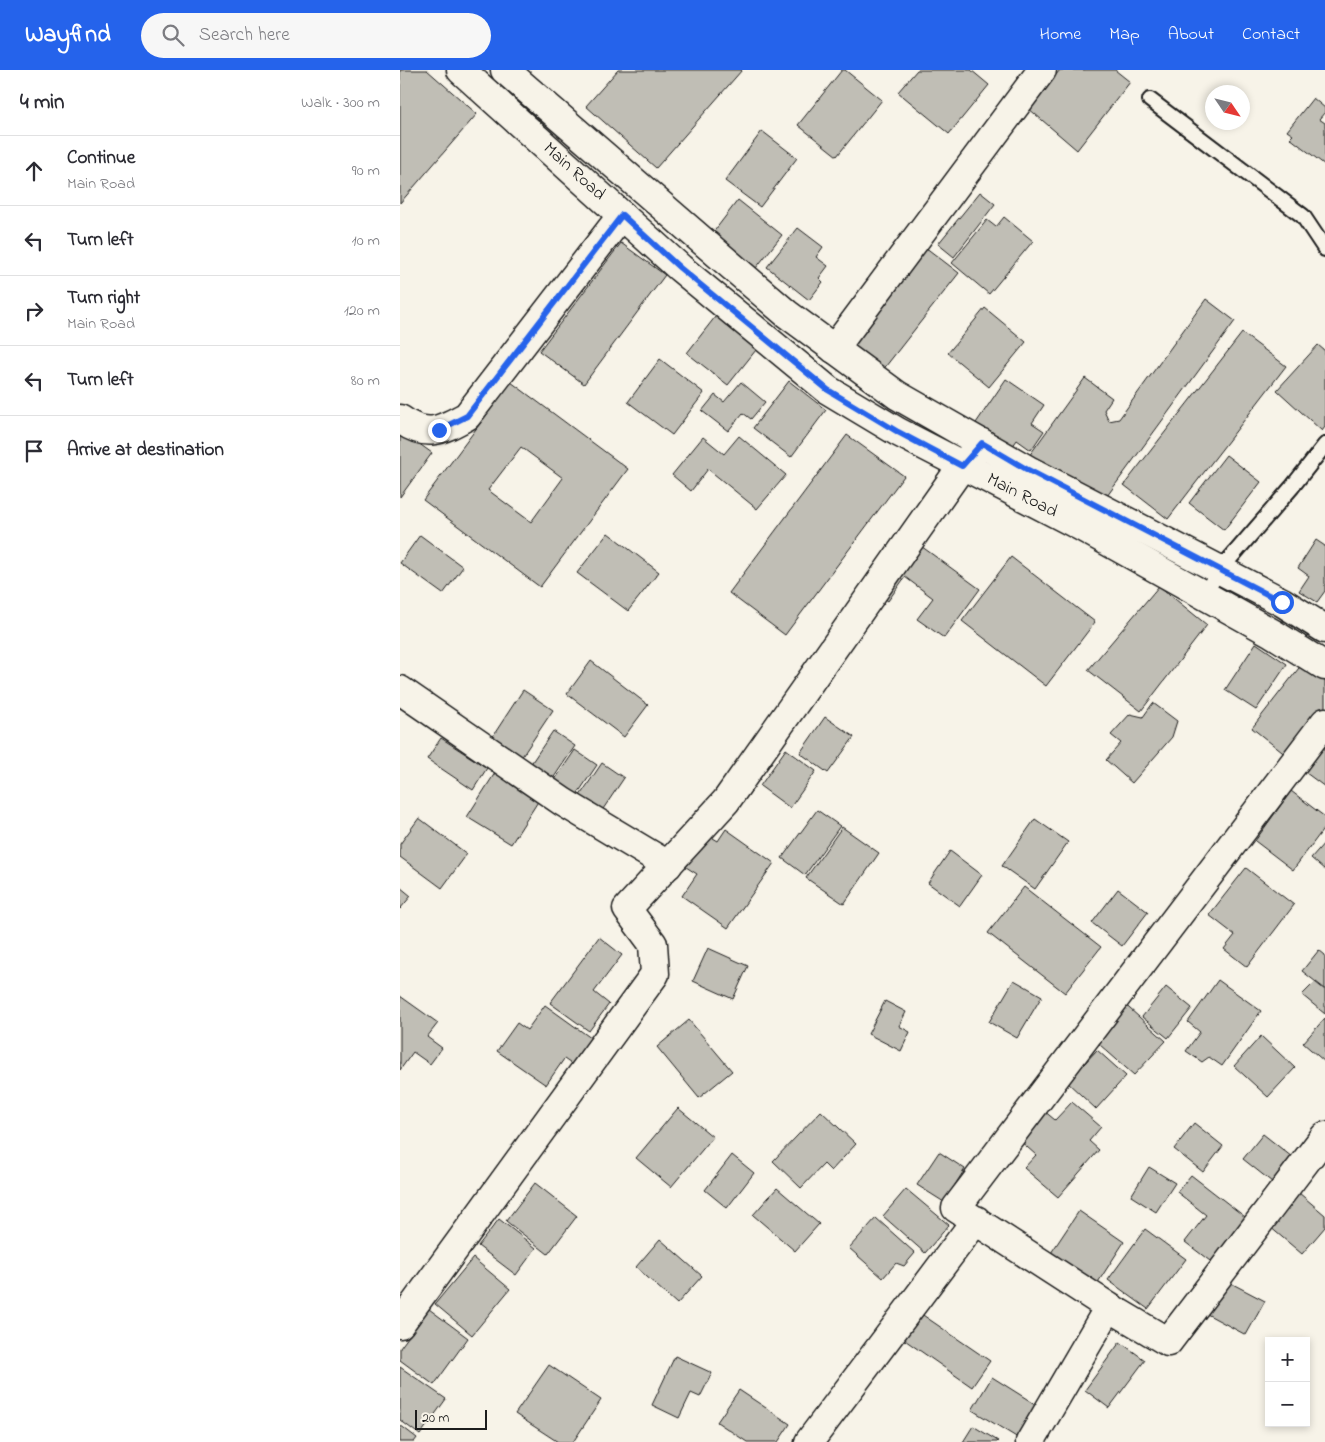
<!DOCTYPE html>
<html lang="en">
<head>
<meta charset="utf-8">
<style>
  body { margin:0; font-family:"Indie Flower",sans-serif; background:#f7f7f7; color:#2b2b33 }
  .controls { position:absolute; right:15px; bottom:15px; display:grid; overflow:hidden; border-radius:0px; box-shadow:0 2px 8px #0003 }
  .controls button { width:45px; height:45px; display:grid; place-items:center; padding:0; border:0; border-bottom:1px solid #e1e1e2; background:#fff; color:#2b2b33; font:25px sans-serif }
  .compass { position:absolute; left:805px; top:15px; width:45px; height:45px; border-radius:50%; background:#fff; box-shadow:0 2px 8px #0003; rotate:125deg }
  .scale { position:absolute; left:15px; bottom:12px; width:72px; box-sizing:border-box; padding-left:5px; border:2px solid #1c1c1c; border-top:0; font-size:14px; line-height:18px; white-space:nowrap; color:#1c1c1c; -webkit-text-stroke:4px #f7f3e8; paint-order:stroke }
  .stop { position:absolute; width:15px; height:15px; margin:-11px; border:4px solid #2563eb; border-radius:50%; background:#fff }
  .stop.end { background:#2563eb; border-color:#fff; box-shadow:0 1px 5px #0008 }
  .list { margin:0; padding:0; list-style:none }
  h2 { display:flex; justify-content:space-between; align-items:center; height:65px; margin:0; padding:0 20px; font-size:21px }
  h2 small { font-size:16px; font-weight:400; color:#7c7c81 }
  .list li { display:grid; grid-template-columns:32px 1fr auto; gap:15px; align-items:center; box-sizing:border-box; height:70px; padding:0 20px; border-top:1px solid #e1e1e2 }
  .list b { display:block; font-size:19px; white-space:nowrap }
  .list p { margin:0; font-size:16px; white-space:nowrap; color:#7c7c81 }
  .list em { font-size:16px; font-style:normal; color:#7c7c81 }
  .icon { flex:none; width:28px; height:28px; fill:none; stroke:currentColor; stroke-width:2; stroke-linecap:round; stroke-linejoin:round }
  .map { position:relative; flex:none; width:925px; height:1372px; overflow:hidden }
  header { display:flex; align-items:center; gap:30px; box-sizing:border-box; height:70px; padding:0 25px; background:#2563eb; color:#fff }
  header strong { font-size:24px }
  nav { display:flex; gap:28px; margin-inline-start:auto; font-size:18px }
  .search { width:350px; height:45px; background:#f7f7f7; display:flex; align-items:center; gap:12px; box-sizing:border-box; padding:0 18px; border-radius:28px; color:#7c7c81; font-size:19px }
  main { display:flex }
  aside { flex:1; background:#fff }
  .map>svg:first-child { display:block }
  .building { fill:#c0beb5; stroke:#1c1c1c; fill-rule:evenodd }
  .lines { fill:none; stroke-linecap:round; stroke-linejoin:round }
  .service-casing { stroke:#1c1c1c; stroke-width:18 }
  .minor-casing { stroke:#1c1c1c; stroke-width:31 }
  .tertiary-casing { stroke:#1c1c1c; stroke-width:31 }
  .secondary-casing { stroke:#1c1c1c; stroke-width:31 }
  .service { stroke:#f7f3e8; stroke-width:14 }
  .minor { stroke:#f7f3e8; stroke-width:28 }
  .tertiary { stroke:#f7f3e8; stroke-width:28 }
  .secondary { stroke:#f7f3e8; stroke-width:28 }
  .route { stroke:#2563eb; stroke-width:6 }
  .labels { text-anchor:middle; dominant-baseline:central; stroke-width:4; stroke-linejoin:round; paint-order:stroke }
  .street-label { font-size:18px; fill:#1c1c1c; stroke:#f7f3e8 }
</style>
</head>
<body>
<header>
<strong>Wayfind</strong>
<div class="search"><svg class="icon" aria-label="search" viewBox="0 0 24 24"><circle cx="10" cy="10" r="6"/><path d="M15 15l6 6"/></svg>Search here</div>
<nav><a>Home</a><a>Map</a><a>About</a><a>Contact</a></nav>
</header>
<main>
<aside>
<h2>4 min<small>Walk · 300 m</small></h2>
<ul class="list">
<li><svg class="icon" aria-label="ahead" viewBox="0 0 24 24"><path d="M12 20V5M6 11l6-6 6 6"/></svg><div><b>Continue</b><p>Main Road</p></div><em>90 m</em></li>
<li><svg class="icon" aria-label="left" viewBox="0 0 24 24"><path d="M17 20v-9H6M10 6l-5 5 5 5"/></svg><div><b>Turn left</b></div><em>10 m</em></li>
<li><svg class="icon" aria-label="right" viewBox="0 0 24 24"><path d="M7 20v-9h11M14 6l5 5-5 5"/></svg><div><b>Turn right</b><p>Main Road</p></div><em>120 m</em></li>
<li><svg class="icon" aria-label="left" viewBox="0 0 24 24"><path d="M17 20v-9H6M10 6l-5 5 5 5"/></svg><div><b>Turn left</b></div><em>80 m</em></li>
<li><svg class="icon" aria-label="arrive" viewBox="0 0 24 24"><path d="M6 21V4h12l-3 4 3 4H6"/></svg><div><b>Arrive at destination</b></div></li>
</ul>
</aside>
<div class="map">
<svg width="925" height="1372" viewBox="0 0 925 1372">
  <rect width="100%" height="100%" fill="#f7f3e8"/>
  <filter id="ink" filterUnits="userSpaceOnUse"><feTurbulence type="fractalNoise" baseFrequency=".02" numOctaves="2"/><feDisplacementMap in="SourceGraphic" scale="10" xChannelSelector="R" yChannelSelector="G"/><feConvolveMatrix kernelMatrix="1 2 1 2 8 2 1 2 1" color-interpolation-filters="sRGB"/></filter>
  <g filter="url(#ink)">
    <path class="building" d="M 0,0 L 27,0 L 77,44 L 0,133 Z
      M 218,0 L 342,0 L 256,98 L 186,36 Z
      M 442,0 L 445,0 L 482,30 L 437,86 L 398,55 Z
      M 517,0 L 571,0 L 589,15 L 549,64 L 498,22 Z
      M 660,0 L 715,0 L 730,12 L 677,80 L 628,38 Z
      M 913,28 L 925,38 L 925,42 L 919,49 L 925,53 L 925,95 L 890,68 L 893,65 L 887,61 Z
      M 362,61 L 397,88 L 360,137 L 325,111 Z
      M 580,122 L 595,134 L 554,187 L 538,174 Z
      M 338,130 L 382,165 L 356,198 L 312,164 Z
      M 604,147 L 633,171 L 589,224 L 552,193 L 587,150 L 596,157 Z
      M 398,158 L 423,177 L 416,187 L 428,196 L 419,208 L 423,212 L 409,230 L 367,197 Z
      M 221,173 L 265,205 L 184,314 L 139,281 Z
      M 525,177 L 559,203 L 482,301 L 448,275 Z
      M 806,229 L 835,251 L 699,437 L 629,386 L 685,308 L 712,328 L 704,340 L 709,351 L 719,349 Z
      M 585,238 L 626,272 L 589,317 L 548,283 Z
      M 319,242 L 360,275 L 328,315 L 287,283 Z
      M 842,263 L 886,296 L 768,449 L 724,415 Z
      M 918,275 L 925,281 L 925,357 L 922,361 L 877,320 Z
      M 260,289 L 304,323 L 272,365 L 228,332 Z
      M 606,309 L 644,335 L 632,353 L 644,361 L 631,380 L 617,370 L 610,380 L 574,356 Z
      M 389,311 L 426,340 L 391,387 L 353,358 Z
      M 111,312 L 228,399 L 140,517 L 23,430 ZM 121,377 L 163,408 L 131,452 L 88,420 Z
      M 341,312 L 365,332 L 351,349 L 343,343 L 328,361 L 302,341 L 315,325 L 324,332 Z
      M 0,360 L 32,383 L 0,427 Z
      M 447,365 L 504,406 L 385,565 L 329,523 Z
      M 339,366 L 386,405 L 357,439 L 308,399 L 291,421 L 272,405 L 303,367 L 324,384 Z
      M 826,385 L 861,412 L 824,460 L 789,433 Z
      M 208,463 L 259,502 L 228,541 L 177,503 Z
      M 20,465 L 63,497 L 43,524 L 0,493 Z
      M 916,470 L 925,476 L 925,521 L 917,532 L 899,521 L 909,506 L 898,498 Z
      M 514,471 L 580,519 L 544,568 L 517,549 L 533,528 L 505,507 L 488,531 L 477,523 Z
      M 611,487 L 695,552 L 646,616 L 562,551 Z
      M 759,516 L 807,555 L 741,641 L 688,600 Z
      M 856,573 L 887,594 L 856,640 L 825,620 Z
      M 906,589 L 925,604 L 925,648 L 892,690 L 852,658 Z
      M 191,591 L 248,635 L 224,667 L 167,624 Z
      M 123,620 L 153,640 L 119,691 L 89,672 Z
      M 753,633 L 777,651 L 772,667 L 732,713 L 706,690 L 721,673 L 711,665 L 730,644 L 743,647 Z
      M 425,647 L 454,667 L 428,703 L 400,683 Z
      M 153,661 L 175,676 L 150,713 L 128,698 Z
      M 925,661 L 925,717 L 898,697 Z
      M 41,668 L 87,698 L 73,720 L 27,689 Z
      M 386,679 L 416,701 L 390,738 L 360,716 Z
      M 175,680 L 197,695 L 172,732 L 150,717 Z
      M 202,693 L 224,708 L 199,745 L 177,730 Z
      M 95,703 L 139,730 L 111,774 L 67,747 Z
      M 891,721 L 925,747 L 925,757 L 893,800 L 855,771 Z
      M 417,740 L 440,756 L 405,805 L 382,788 Z
      M 19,748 L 67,784 L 42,818 L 0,787 L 0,774 Z
      M 635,749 L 668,772 L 635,819 L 602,796 Z
      M 442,757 L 479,783 L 444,834 L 406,808 Z
      M 326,759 L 374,793 L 328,858 L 282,826 L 297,804 L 286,797 L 308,765 L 318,771 Z
      M 925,772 L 925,800 L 911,788 Z
      M 550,781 L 582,805 L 560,836 L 528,813 Z
      M 846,798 L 894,835 L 847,897 L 824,879 L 835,865 L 809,845 Z
      M 0,817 L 11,826 L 0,839 Z
      M 624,817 L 701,877 L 665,923 L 588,863 Z
      M 718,819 L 748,842 L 722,876 L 692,853 Z
      M 199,867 L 222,885 L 194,922 L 209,934 L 189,961 L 150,933 Z
      M 308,878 L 348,896 L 333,929 L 293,911 Z
      M 919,880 L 925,885 L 925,919 L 902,901 Z
      M 614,910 L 642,926 L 617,968 L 589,952 Z
      M 818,910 L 861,941 L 822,996 L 809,987 L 802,992 L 786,981 L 800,962 L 788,952 Z
      M 915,912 L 925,920 L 925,944 L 902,925 Z
      M 766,917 L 792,938 L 768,968 L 742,947 Z
      M 0,926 L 38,953 L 27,967 L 42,978 L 30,994 L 13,982 L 0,1000 Z
      M 485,931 L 506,942 L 499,956 L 510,962 L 501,981 L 468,964 Z
      M 721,931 L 766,971 L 734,1005 L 691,967 Z
      M 145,935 L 195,971 L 177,998 L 164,989 L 146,1015 L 97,981 L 117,953 L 127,960 Z
      M 925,948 L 925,992 L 903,973 Z
      M 289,950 L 332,1001 L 299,1028 L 257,977 Z
      M 861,966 L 895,998 L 868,1027 L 834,996 Z
      M 697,980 L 726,1006 L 696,1039 L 667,1012 Z
      M 672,1032 L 701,1057 L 689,1071 L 699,1080 L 658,1127 L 624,1098 L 636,1085 L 618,1069 L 643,1040 L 655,1050 Z
      M 278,1038 L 313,1067 L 271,1117 L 236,1088 Z
      M 421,1041 L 456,1074 L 431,1101 L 424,1094 L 401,1118 L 373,1091 Z
      M 794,1053 L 823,1076 L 803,1102 L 774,1079 Z
      M 863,1064 L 892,1087 L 872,1112 L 843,1089 Z
      M 539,1082 L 565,1099 L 544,1132 L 517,1115 Z
      M 332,1085 L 354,1103 L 327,1138 L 305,1120 Z
      M 749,1097 L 775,1113 L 756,1142 L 731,1126 Z
      M 791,1105 L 849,1150 L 814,1194 L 785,1172 L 806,1145 L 777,1122 Z
      M 135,1113 L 177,1146 L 148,1184 L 106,1151 Z
      M 892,1117 L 925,1145 L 925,1157 L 902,1184 L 863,1151 Z
      M 377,1118 L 419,1154 L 395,1181 L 353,1145 Z
      M 506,1119 L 549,1155 L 525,1183 L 483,1146 Z
      M 679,1141 L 724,1172 L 693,1220 L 647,1189 Z
      M 476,1148 L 515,1183 L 504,1196 L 496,1193 L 483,1208 L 449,1178 Z
      M 99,1149 L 136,1178 L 116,1205 L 78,1176 Z
      M 745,1159 L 786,1189 L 748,1239 L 708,1210 Z
      M 260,1169 L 302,1206 L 277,1234 L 236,1197 Z
      M 73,1188 L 110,1219 L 72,1265 L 35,1234 Z
      M 823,1209 L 865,1231 L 846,1265 L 805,1243 Z
      M 29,1239 L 68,1268 L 34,1315 L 0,1290 L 0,1278 Z
      M 517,1241 L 590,1291 L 572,1317 L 499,1266 Z
      M 720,1272 L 745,1290 L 709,1338 L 685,1320 Z
      M 275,1286 L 312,1303 L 300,1327 L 291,1323 L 279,1348 L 252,1335 Z
      M 149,1295 L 201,1330 L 173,1372 L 158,1372 L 115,1344 Z
      M 0,1297 L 46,1329 L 20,1365 L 0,1350 Z
      M 592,1307 L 638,1336 L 618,1368 L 572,1340 Z
      M 339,1320 L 390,1354 L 378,1372 L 347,1372 L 317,1352 Z
      M 0,1355 L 17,1368 L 14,1372 L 0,1372 Z
      M 573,1356 L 598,1371 L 597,1372 L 563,1372 Z"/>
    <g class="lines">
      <defs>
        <path id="service" d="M 750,30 L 903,146 L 925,179
          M 803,525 L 820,500 L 892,417 L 925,375"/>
        <path id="minor" d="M 434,279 L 642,0
          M 0,349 C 27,369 41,360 67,346 L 222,145
          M 0,620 L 163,732 L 268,795
          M 925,652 L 556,1138 L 709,1237 L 768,1272 L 925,1066
          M 409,1372 L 576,1150
          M 630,1372 L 709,1237"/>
        <path id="tertiary" d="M 0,1254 L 255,904 L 253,874 L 227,839 L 326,731 L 562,396 L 582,373"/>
        <g id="secondary">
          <path id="s1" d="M 61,0 L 280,198 L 428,320 L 498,362 L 680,456 L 872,563 L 925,596"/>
          <path d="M 105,0 L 387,244 L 497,325 L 628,400 L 882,532 L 925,559"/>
        </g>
      </defs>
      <use href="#service" class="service-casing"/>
      <use href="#minor" class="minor-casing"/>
      <use href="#tertiary" class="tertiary-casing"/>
      <use href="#secondary" class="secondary-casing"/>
      <use href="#service" class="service"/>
      <use href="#minor" class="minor"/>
      <use href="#tertiary" class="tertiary"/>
      <use href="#secondary" class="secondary"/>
    </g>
  </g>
  <g class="lines" filter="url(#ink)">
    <path class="route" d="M 39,360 L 67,346 L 222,145 L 280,198 L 428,320 L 498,362 L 562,396 L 582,373 L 628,400 L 882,532"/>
  </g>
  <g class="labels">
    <g class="street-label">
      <text stroke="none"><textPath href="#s1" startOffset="152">Main Road</textPath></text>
      <text stroke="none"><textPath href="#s1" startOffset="708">Main Road</textPath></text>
    </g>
  </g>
</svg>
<div class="controls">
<button>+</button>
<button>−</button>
</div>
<svg class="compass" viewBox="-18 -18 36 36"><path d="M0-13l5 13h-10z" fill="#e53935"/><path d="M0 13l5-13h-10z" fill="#7c7c81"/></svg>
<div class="scale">20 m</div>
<div class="stop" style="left:882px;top:532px"></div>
<div class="stop end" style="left:39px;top:360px"></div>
</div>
</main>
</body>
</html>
